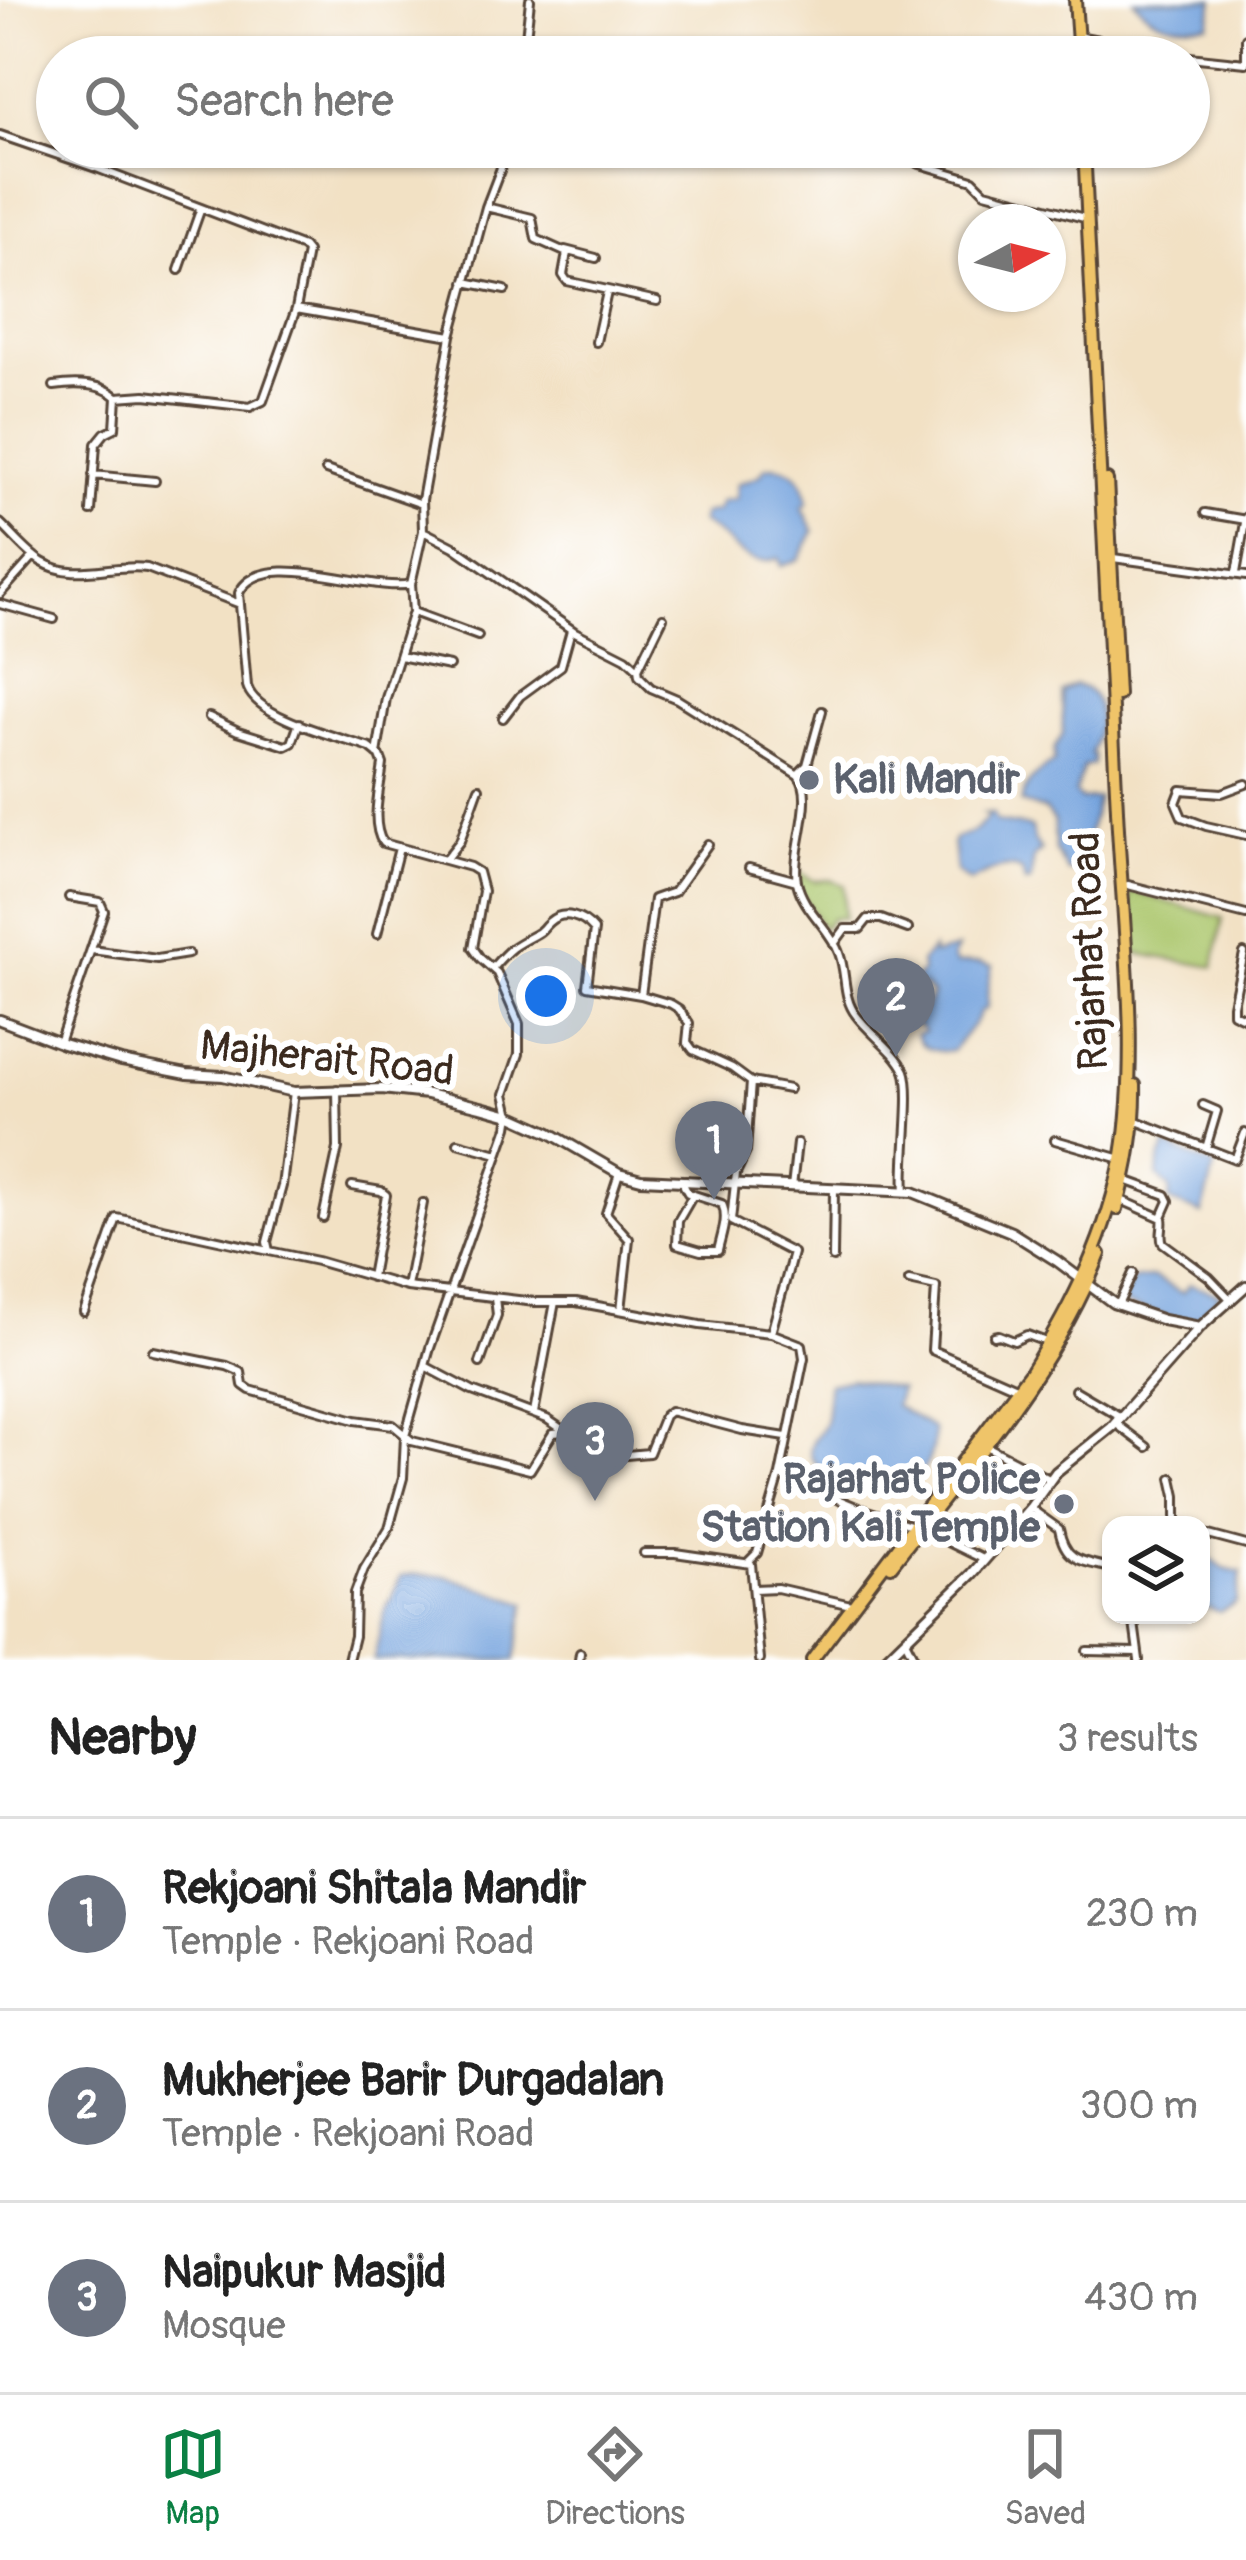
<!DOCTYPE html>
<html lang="en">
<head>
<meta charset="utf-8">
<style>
  body { margin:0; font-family:Pangolin,sans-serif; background:#f6f6f6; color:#222 }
  .controls { position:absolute; right:36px; bottom:36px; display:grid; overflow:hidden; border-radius:24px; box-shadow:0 3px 9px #0004 }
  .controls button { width:108px; height:108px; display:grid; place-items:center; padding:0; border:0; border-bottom:3px solid #e0e0e0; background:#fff; color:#222; font:60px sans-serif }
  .compass { position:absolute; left:958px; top:204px; width:108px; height:108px; border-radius:50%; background:#fff; box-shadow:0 3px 9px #0004; rotate:83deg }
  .you { position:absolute; left:546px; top:996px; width:42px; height:42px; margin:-30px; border:9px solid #fff; border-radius:50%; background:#1a73e8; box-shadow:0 0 0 18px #1a73e833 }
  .badge { display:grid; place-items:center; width:78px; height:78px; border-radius:50%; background:#0b8043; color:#fff; font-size:39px; font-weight:700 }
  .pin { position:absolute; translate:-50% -99px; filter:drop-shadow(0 3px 6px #0008) }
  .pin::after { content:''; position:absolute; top:63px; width:42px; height:36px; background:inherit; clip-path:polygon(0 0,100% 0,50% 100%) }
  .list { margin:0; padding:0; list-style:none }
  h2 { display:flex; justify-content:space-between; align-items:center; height:156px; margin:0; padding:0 48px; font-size:51px }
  h2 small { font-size:39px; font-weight:400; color:#767676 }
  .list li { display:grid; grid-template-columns:78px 1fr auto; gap:36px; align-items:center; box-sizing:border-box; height:192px; padding:0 48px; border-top:3px solid #e0e0e0 }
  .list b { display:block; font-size:45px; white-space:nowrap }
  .list p { margin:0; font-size:39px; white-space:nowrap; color:#767676 }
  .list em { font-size:39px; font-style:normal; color:#767676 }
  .icon { flex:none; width:66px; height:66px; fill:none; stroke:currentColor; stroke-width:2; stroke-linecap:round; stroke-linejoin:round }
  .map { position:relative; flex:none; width:1246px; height:1660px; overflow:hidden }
  .search { position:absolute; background:#fff; box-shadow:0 3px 9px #0004; left:36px; right:36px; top:36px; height:132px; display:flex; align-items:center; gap:30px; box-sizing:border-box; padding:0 42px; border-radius:66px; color:#767676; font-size:45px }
  .sheet { height:732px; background:#fff }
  nav { display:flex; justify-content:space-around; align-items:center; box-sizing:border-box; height:168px; border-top:3px solid #e0e0e0; background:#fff; font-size:33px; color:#767676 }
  nav a { display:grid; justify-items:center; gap:6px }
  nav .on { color:#0b8043 }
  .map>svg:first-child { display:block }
  .green { fill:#adc86f; stroke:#747946; stroke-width:3 }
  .water { fill:#74a3dd; stroke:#58667e; stroke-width:3 }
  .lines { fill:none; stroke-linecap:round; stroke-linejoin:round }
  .minor-casing { stroke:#564537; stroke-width:12 }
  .tertiary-casing { stroke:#564537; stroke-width:14 }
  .primary-casing { stroke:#564537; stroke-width:16 }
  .minor { stroke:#fff; stroke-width:6 }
  .tertiary { stroke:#fff; stroke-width:8 }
  .primary { stroke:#efc469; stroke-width:10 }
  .worship-dot { fill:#6b7280; stroke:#fff; stroke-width:4.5 }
  .labels { text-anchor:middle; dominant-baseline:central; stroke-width:12; stroke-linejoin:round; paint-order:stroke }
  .worship-label { font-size:42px; font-weight:bold; fill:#5b616d; stroke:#fff; text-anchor:start }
  .street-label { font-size:42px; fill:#3b2a1e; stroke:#fff }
</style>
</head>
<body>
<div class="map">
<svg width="1246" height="1660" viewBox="0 0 1246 1660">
  <rect width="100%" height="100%" fill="#fff"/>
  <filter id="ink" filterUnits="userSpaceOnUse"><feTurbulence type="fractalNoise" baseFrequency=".00833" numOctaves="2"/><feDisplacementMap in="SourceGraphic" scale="24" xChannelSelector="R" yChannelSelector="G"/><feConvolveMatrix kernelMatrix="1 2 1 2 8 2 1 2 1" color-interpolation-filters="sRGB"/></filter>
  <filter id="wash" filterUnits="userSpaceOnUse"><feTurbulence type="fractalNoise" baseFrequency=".004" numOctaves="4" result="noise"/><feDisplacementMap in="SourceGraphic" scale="48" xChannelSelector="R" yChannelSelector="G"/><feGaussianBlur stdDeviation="2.7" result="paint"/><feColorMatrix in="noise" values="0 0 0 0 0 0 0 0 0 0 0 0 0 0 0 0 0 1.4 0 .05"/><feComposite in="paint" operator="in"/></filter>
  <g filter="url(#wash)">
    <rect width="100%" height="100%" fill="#f2e1c4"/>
    <path class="green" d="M 796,870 L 814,881 L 830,880 L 844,885 L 844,918 L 832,918 L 823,929 L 799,890 Z
      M 1130,891 L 1223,918 L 1214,967 L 1134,953 Z"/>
    <path class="water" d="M 1134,0 L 1214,0 L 1209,24 C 1179,26 1153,26 1134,0 Z
      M 774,466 C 798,469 804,480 808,503 L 802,507 L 814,531 L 799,560 L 781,566 L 779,558 C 741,571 730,536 701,523 L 703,514 L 717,511 L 721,501 L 736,499 L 736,484 L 759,476 L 766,467 Z
      M 1074,685 C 1108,692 1100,729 1091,754 L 1094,755 L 1093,765 L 1084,766 L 1075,793 L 1081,800 L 1098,798 L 1081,860 L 1082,867 L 1068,872 L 1055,850 L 1054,822 L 1045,810 L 1021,803 C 1024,783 1038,772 1054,762 L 1054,749 L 1063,734 L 1062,692 Z
      M 984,814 L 993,814 L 995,821 C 1008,826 1018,823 1032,828 L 1034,840 L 1041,851 L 1034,857 L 1030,882 L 1025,883 L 1022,871 C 1004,861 985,875 969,882 L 956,872 L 953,842 L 955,838 C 971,835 978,830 988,817 Z
      M 932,949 L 933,955 L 957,949 L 952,958 L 956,964 L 979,963 L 992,966 C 989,980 986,994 987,1008 L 980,1012 L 978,1018 L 952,1051 C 938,1053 919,1049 916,1034 L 924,1032 C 916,1020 904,1022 904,1005 L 911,1003 L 925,1009 L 932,994 L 924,986 L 918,986 L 915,980 L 922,972 L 921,962 Z
      M 1166,1146 L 1215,1167 L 1202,1214 L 1169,1201 L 1170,1189 L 1158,1176 L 1159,1161 Z
      M 1154,1277 L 1182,1293 L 1190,1284 L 1221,1294 L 1193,1322 L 1184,1322 L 1121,1303 L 1133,1280 Z
      M 851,1379 L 900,1389 L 895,1405 L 933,1429 C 935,1450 927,1476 905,1485 C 886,1493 817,1478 811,1456 C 807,1442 821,1434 825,1422 C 828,1411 828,1396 828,1384 Z
      M 1206,1556 L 1224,1569 L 1241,1573 L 1236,1603 L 1219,1612 L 1201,1605 L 1201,1559 Z
      M 413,1574 L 446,1576 L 526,1603 L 515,1660 L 374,1660 L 384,1613 L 401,1576 Z"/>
  </g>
  <g filter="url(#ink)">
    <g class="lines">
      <defs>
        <path id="minor" d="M 1078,36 L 1186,57
          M 1246,38 L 1246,62
          M 524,57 L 530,0
          M 1189,57 L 1246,63
          M 0,135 L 99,169 L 303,247 L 307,252 L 296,309 L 263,401 L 250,407 L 145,395 L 117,397
          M 793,147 L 865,163 L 878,151 L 889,150 L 920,164 L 973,180 L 985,192 L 1088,219
          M 486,207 L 532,218 L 536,239 L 567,253 L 563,275 L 567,281 L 657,301
          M 565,250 L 596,258
          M 179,270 L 201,208
          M 465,282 L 505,290
          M 296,309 L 451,336
          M 596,342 L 607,292
          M 54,386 C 75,383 101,383 117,397 L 115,428 L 105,433 L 96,444 L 91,511
          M 326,470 L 422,504
          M 93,475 L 155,481
          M 1205,513 L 1246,520
          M 0,523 C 14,536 27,553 42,562 C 75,582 112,563 147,568 L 240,604
          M 423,531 L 454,547 L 575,632 L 626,658 L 638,669 L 639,676 L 651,688 L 677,699 L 798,775 C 817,797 791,849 797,882 C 803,910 830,928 839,953 C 847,974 842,997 856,1015 C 870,1034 895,1050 905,1071 C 913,1090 902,1164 905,1191
          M 1113,558 L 1246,576
          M 1236,573 L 1246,517
          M 0,594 L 34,556
          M 0,604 L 54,619
          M 413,612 L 478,636
          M 400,656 L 449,666
          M 638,669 L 663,618
          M 209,717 L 238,731 L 286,746 L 292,743 L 299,723
          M 503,718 L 520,696 L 561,666 L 571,630
          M 377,754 L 386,698 L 413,612 L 411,584 L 423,531 L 422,500 L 451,336 L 486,207 L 509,147
          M 798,774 L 807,765 L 822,711
          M 1246,784 L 1222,793 L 1181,790 L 1176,803 L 1182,817 L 1206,826 L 1246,835
          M 708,844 L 674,892 L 654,899 L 641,995 L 671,1004 L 679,1009 L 689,1023 L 687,1042 L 693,1050 L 732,1068 L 751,1082 L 746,1152 L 736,1173 L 731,1221 L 793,1253 L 771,1333
          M 445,860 L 460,841 L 479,788
          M 749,868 L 797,881
          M 1128,885 L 1246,915
          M 377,934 L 399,848
          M 834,944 L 845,929 L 860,929 L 868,919 L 881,919 L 908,929
          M 92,950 L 157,959 L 188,954
          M 1244,953 L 1233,1005 L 1233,1013 L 1246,1019
          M 494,966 C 510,948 513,946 534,935 C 544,930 541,929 549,922 C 564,909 583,917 594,930 L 587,986 L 641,995
          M 59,1043 L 104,911 L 100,902 L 69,897
          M 751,1082 L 789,1089
          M 294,1092 L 282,1186 L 267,1242 L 269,1251 L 317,1261 L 407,1287 L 535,1302 L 576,1302 L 700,1325 L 771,1333 L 802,1345 L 804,1358 L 780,1475
          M 1203,1105 L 1217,1111 L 1206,1148
          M 1134,1120 L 1235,1159 L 1245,1133
          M 1055,1140 L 1121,1159
          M 458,1143 L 498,1154
          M 619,1173 L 606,1213 L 629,1239 L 621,1310
          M 686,1180 L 684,1186 L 688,1193 L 722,1204 C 729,1218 721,1236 718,1251 L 701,1251 L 677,1244 L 678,1221 L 693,1195
          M 1125,1180 L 1166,1195 L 1169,1201 L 1162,1217
          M 352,1186 L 381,1191 L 386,1195 L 371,1277
          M 792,1187 L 797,1143
          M 1119,1199 L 1162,1218 C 1164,1227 1159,1234 1163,1243 L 1209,1277 L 1231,1300
          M 323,1218 L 338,1148 L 337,1089
          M 833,1258 L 834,1189
          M 909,1281 L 936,1287 L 932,1350 L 1018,1388
          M 407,1287 L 423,1203
          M 1118,1305 L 1133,1273
          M 84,1312 L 117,1218 L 269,1251
          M 994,1336 L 999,1335 L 1014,1341 L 1027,1335 L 1049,1343
          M 153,1351 L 227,1366 L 241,1372 L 243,1385 L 250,1390 L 355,1420 L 393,1425 L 412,1441 L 530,1470 L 553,1433 L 565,1432 L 581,1459 L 649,1453 L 664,1416 L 670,1411 L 742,1430 L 786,1437
          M 480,1363 L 497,1315 L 495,1298
          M 425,1366 L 472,1391 L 547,1419 L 563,1430
          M 1075,1390 L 1121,1417
          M 534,1413 L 555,1302
          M 1115,1423 L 1147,1447
          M 986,1446 L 1049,1479
          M 1172,1478 L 1176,1496 L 1176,1525
          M 1030,1508 L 1059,1529 C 1065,1562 1082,1561 1111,1568
          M 1201,1533 L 1246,1545
          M 644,1553 L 675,1553 L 751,1564 L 748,1562 L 757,1553 L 780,1475 L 861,1509 L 920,1528 L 985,1560
          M 751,1564 L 760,1660
          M 754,1589 L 777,1588 L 851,1605
          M 1133,1615 L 1139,1660
          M 905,1640 L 915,1660
          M 1087,1651 L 1138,1652
          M 348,1660 L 354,1636 L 355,1593 L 364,1569 L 389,1528 L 403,1478 L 405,1436 L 430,1348 L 508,1127 L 510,1115 L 505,1094 L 519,1054 L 519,1024 L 497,973 L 480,958 L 473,948 L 483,891 L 478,872 L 470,867 L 383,843 C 370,822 380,789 383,764 L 380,756 L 370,748 C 339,737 256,718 247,686 L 239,593 C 262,545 371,594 411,584
          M 579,1660 L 580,1653"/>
        <path id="tertiary" d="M 0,1020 L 63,1044 L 121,1061 L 187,1074 L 223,1076 L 294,1092 L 382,1089 L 427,1094 L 481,1107 L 510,1115 L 550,1133 L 619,1173 L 641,1179 L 913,1192 L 1011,1232 L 1057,1261 L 1113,1303 L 1163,1320 L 1200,1327
          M 884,1660 L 972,1574 L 1030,1508 L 1056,1472 L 1112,1427 L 1200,1327 L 1246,1286"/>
        <path id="primary" d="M 1075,0 L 1079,57
          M 1107,480 L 1118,695
          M 1117,1209 C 1128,1169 1136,1127 1135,1085
          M 891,1566 C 967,1467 1053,1373 1100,1254
          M 812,1660 L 1031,1371 C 1073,1304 1108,1233 1122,1155 C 1140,1048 1122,919 1117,810 C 1107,589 1096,368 1084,147"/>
      </defs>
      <use href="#minor" class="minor-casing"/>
      <use href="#tertiary" class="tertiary-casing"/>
      <use href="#primary" class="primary-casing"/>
      <use href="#minor" class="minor"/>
      <use href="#tertiary" class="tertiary"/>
      <use href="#primary" class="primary"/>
    </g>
  </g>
  <g class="worship-dot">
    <circle cx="809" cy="780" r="12"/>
    <circle cx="1064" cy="1504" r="12"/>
  </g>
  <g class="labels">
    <g class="worship-label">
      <text x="833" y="780">Kali Mandir</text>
      <text x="1040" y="1480" text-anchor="end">Rajarhat Police<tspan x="1040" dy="48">Station Kali Temple</tspan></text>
    </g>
    <g class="street-label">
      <text transform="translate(1090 951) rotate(-92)">Rajarhat Road</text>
      <text transform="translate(327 1059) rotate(6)">Majherait Road</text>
    </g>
  </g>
</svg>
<div class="controls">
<button><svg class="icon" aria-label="layers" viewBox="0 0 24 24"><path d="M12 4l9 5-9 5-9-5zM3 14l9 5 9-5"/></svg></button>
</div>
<svg class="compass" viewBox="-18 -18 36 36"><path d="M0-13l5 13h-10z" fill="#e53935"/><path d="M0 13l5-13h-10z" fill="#767676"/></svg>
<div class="you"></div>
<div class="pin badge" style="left:714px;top:1200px;background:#6b7280">1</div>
<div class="pin badge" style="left:896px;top:1057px;background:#6b7280">2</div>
<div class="pin badge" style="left:595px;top:1501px;background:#6b7280">3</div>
<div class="search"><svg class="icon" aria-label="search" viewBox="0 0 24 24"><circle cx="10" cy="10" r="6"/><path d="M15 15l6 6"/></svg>Search here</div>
</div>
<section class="sheet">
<h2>Nearby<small>3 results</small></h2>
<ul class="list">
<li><span class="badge" style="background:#6b7280">1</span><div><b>Rekjoani Shitala Mandir</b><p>Temple · Rekjoani Road</p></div><em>230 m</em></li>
<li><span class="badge" style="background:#6b7280">2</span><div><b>Mukherjee Barir Durgadalan</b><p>Temple · Rekjoani Road</p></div><em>300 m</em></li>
<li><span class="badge" style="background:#6b7280">3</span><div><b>Naipukur Masjid</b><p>Mosque</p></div><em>430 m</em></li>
</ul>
</section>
<nav>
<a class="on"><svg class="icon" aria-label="map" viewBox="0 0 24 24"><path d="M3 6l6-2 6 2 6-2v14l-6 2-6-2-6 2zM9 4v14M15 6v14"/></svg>Map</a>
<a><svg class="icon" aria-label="directions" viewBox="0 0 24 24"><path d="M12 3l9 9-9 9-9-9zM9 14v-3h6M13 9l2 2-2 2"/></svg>Directions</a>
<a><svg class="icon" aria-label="saved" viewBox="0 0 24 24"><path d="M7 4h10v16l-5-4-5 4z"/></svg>Saved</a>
</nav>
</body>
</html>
